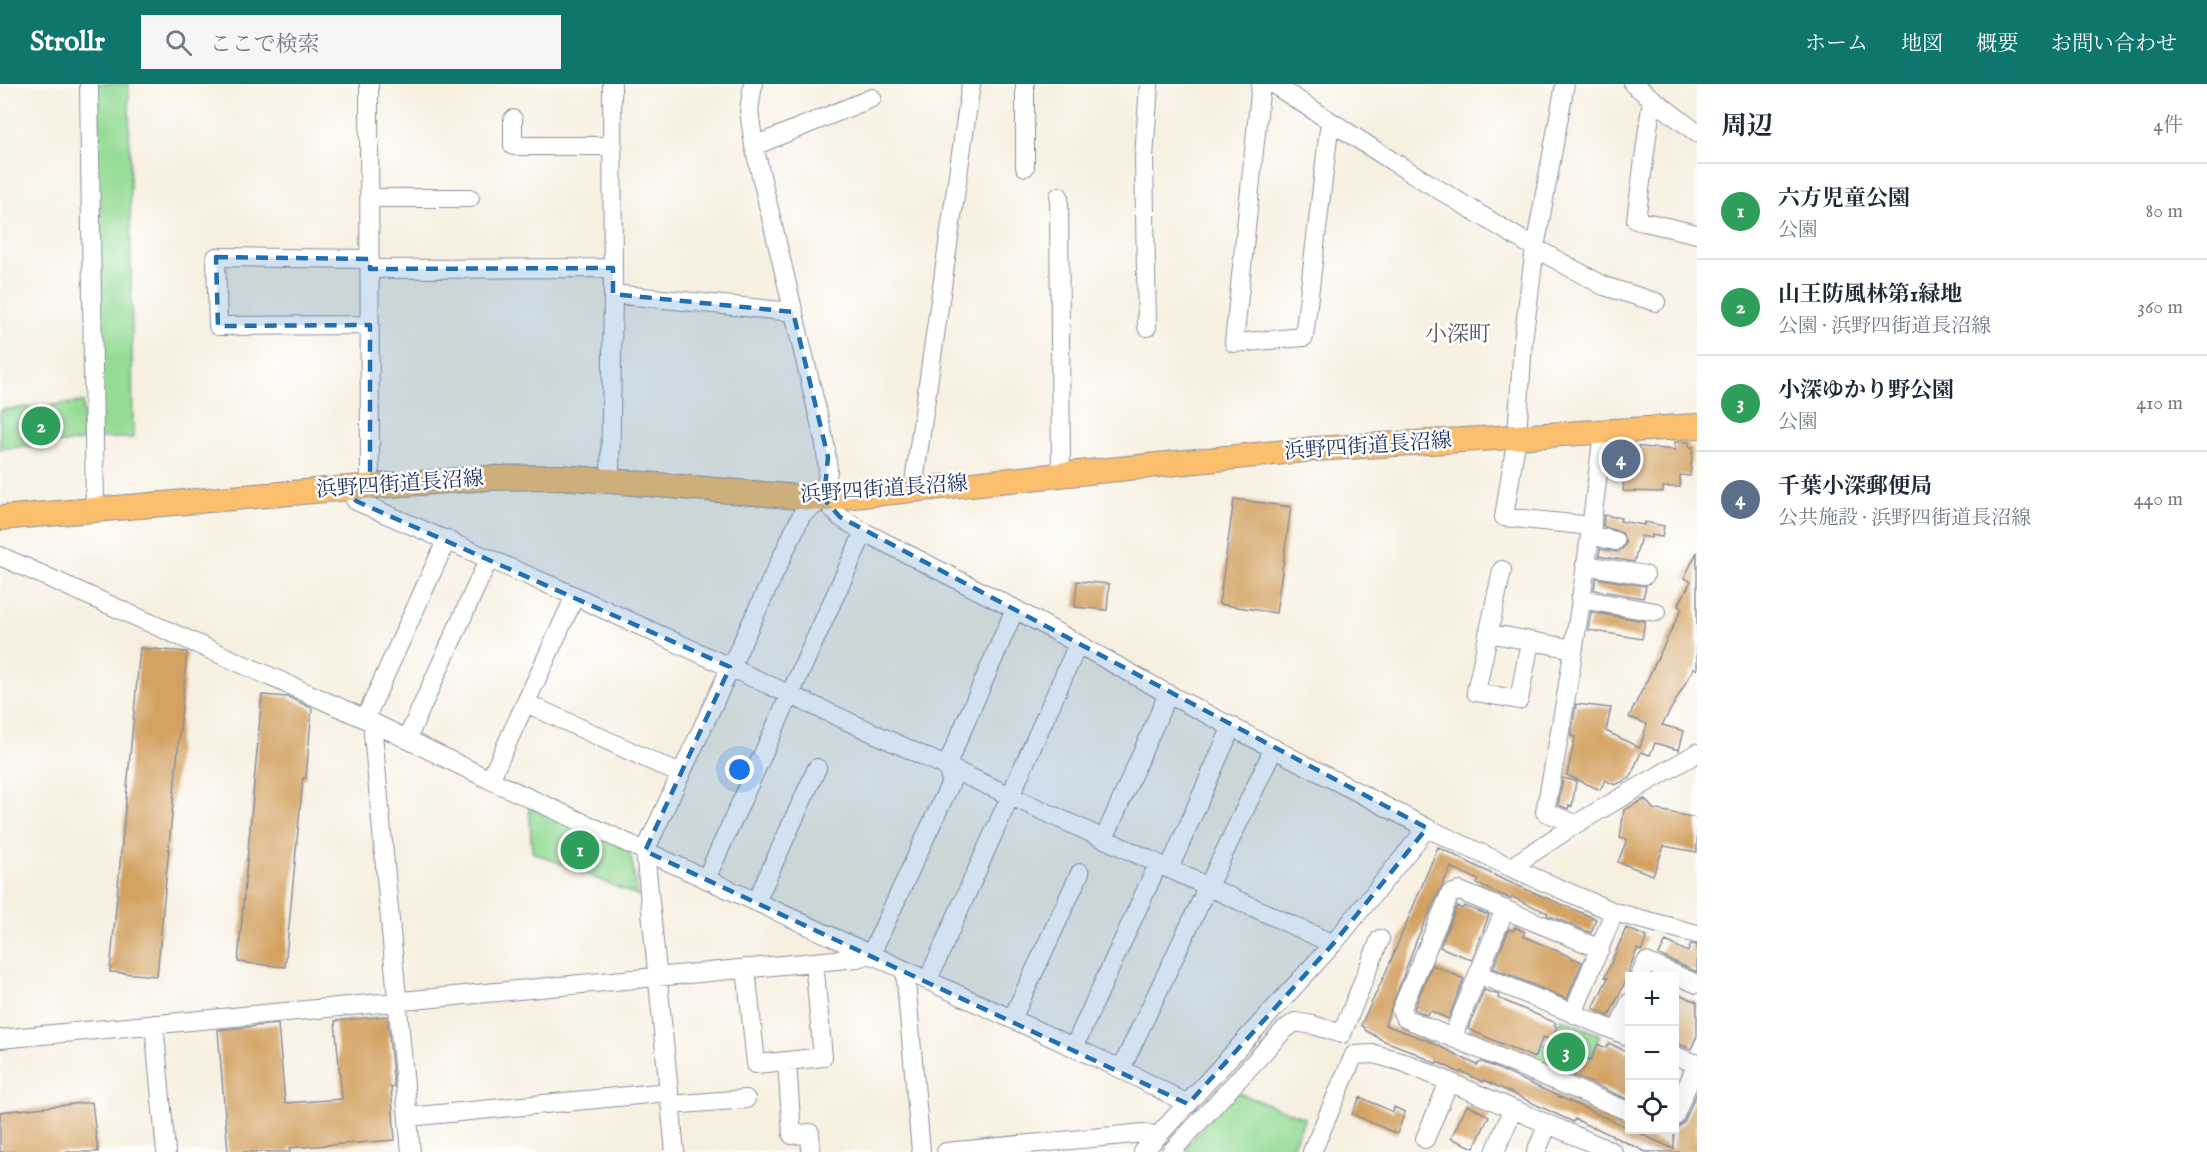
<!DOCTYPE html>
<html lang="ja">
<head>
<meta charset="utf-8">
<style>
  body { margin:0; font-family:"IM FELL English","Noto Serif JP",serif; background:#f6f6f7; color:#1f2937 }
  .controls { position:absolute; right:18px; bottom:18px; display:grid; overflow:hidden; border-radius:0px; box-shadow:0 6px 24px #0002 }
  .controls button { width:54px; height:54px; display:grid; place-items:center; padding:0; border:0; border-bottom:2px solid #e0e1e3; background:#fff; color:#1f2937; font:30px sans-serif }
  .you { position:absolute; left:740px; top:686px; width:21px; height:21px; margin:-15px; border:4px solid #fff; border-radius:50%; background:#1a73e8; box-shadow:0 0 0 9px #1a73e833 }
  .badge { display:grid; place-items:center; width:39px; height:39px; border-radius:50%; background:#0f766e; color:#fff; font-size:20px; font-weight:700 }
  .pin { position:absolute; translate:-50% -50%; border:3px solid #fff; box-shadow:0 2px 6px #0006 }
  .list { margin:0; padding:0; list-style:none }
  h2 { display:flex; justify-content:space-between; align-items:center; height:78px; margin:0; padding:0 24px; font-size:26px }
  h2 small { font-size:20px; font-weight:400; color:#747a83 }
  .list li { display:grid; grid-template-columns:39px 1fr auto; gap:18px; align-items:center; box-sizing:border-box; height:96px; padding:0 24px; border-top:2px solid #e0e1e3 }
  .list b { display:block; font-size:22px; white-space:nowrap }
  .list p { margin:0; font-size:20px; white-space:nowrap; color:#747a83 }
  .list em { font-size:20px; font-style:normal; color:#747a83 }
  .icon { flex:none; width:33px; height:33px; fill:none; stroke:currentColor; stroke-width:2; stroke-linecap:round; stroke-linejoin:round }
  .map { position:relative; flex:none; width:1697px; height:1068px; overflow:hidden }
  header { display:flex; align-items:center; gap:36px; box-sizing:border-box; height:84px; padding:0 30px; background:#0f766e; color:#fff }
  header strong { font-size:28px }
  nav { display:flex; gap:33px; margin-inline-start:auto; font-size:21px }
  .search { width:420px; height:54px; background:#f6f6f7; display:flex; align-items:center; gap:15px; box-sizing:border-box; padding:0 21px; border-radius:0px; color:#747a83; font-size:22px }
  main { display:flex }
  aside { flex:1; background:#fff }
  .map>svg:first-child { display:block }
  .green { fill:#95db95; stroke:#58857a; stroke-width:1.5 }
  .building { fill:#d3a161 }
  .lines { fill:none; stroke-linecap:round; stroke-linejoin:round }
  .minor-casing { stroke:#89909f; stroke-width:20 }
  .major-casing { stroke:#89909f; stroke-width:26 }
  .minor { stroke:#fff; stroke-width:18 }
  .major { stroke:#fabe6d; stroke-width:24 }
  .marked { fill:#1f6fb2; fill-opacity:0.2; stroke:#1f6fb2; stroke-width:4.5; stroke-dasharray:12 8; stroke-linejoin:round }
  .labels { text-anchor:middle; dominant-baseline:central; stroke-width:5; stroke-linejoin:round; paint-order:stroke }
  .street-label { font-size:21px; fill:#1b2f5e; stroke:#fff }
  .neighbourhood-label { font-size:22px; fill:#5b575f; stroke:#fff }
</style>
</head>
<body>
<header>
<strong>Strollr</strong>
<div class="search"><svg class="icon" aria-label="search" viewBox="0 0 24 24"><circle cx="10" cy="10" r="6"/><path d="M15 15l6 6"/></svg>ここで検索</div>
<nav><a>ホーム</a><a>地図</a><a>概要</a><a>お問い合わせ</a></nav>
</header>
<main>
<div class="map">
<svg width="1697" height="1068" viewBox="0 0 1697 1068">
  <rect width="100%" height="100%" fill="#fff"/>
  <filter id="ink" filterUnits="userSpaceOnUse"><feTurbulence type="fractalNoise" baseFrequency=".0167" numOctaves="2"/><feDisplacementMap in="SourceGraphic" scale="12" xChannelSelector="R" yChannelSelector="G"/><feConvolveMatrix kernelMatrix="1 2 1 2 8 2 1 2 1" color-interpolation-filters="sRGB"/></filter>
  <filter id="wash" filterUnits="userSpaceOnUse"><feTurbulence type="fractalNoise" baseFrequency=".008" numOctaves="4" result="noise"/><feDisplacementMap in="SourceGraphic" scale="24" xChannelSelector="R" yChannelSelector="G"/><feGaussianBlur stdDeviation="1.35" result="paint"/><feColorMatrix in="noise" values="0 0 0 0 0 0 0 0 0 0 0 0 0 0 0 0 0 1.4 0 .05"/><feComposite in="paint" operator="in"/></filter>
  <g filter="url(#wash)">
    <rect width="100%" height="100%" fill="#f7f0e0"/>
    <path class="green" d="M 96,0 L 129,0 L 133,354 L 99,354 Z
      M 83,318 L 83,357 L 0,365 L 0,326 Z
      M 529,723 L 626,764 L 631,773 L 638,812 L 532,768 Z
      M 1562,935 L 1600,951 L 1589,978 L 1580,974 L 1570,998 L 1532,982 L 1542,958 L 1551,961 Z
      M 1233,1007 L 1305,1034 L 1290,1068 L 1182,1068 Z"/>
    <g id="blocks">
      <path class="building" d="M 1675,358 L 1689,358 L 1689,363 L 1693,363 L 1690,392 L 1680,391 L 1680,403 L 1663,403 L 1663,408 L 1623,407 L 1626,366 L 1630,366 L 1631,362 L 1675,366 Z
        M 1234,415 L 1291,423 L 1276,529 L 1219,520 Z
        M 1604,431 L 1621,434 L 1620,437 L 1644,441 L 1645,438 L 1664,442 L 1662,453 L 1652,451 L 1651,454 L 1641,452 L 1634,478 L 1599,472 L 1600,465 L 1618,468 L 1623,464 L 1626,459 L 1622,449 L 1603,442 Z
        M 1697,468 L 1697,586 L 1694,584 L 1662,641 L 1684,647 L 1679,666 L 1655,659 L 1650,671 L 1641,668 L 1630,694 L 1615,701 L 1605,696 L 1600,706 L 1567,691 L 1575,653 L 1571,652 L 1576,620 L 1611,624 L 1606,647 L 1640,664 L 1647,640 L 1629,633 L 1682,524 L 1678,522 L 1691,497 L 1684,494 Z
        M 1596,494 L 1646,502 L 1643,514 L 1594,506 Z
        M 1077,497 L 1109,500 L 1107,526 L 1075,523 Z
        M 1591,528 L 1645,537 L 1642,555 L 1588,546 Z
        M 140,564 L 187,568 L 157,892 L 110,888 Z
        M 262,611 L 288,613 L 312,624 L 306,694 L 303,694 L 285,883 L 238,878 Z
        M 1563,694 L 1576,697 L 1572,722 L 1569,721 L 1568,725 L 1558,721 Z
        M 1645,715 L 1653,725 L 1697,734 L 1697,768 L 1664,762 L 1653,791 L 1618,778 L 1627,755 L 1620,754 L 1624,726 Z
        M 1438,763 L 1502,795 L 1596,835 L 1591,849 L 1547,831 L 1548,829 L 1512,813 L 1511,815 L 1477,800 L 1479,796 L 1451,783 L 1417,855 L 1385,941 L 1429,957 L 1477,981 L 1479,979 L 1482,978 L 1492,982 L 1674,1065 L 1674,1044 L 1680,1042 L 1684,1038 L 1697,1008 L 1697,1068 L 1646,1068 L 1594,1043 L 1593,1044 L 1575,1035 L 1573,1038 L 1484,996 L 1483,998 L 1461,987 L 1460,989 L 1438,978 L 1437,980 L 1411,967 L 1382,956 L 1365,946 L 1365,944 L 1361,941 L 1386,888 Z
        M 1457,822 L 1462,825 L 1464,822 L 1489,831 L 1472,876 L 1440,863 Z
        M 1515,843 L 1525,848 L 1523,852 L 1582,878 L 1567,915 L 1493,884 L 1509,845 L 1513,847 Z
        M 1626,844 L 1647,853 L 1641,867 L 1637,865 L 1629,886 L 1629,890 L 1609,932 L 1593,924 L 1608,894 L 1605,893 Z
        M 1666,857 L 1688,868 L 1691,860 L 1697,861 L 1697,888 L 1659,871 Z
        M 1432,881 L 1464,895 L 1448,935 L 1431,927 L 1426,931 L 1414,925 Z
        M 1484,906 L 1499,911 L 1498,914 L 1556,939 L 1554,942 L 1557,943 L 1551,956 L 1543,953 L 1534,974 L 1468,945 Z
        M 1674,908 L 1697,918 L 1697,952 L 1691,965 L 1674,958 Z
        M 387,932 L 394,1002 L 391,1003 L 395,1056 L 289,1064 L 290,1068 L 228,1068 L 218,946 L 278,940 L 285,1019 L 342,1015 L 335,937 Z
        M 1609,959 L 1629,969 L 1629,1016 L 1573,991 L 1582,972 L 1591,976 L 1598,960 L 1606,964 Z
        M 1360,1013 L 1393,1028 L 1394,1023 L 1405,1028 L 1397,1050 L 1352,1030 Z
        M 92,1018 L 98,1068 L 0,1068 L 0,1028 Z
        M 1467,1021 L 1489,1032 L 1474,1064 L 1451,1054 Z"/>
    </g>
  </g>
  <g filter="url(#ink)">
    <use href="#blocks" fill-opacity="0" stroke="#89909f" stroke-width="1.5"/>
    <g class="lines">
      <defs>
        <path id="minor" d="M 89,0 L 95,426
          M 369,0 L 370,402
          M 753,0 L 749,27 L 754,62 L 825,360 L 828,386 L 824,415 L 840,433 L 864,448 L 1015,525 L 1168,610 L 1427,744 L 1512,784 L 1614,828 L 1697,850
          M 1025,0 L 1025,83
          M 1261,0 L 1234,259 L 1304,253 L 1330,37
          M 1273,0 L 1392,77 L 1535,164 L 1604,202 L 1656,218
          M 1565,0 L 1535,164 L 1523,257 L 1517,352 L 1504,433 L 1592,442
          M 1633,0 L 1697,49
          M 1652,15 L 1636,136 L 1697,150
          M 513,35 L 513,62 L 613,62
          M 754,62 L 872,14
          M 1059,112 L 1061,391
          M 370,114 L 470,114
          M 370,175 L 216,173 L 218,242 L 370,241
          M 370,185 L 613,184
          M 613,210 L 793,228
          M 1147,243 L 1144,74 L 1149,0
          M 610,397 L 613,210 L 612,0
          M 349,404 L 356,417 L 575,512 L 1333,860
          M 913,405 L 971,0
          M 1591,451 L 1615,457
          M 0,472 L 372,638 L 490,696 L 1121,985 L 1188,1020
          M 1585,481 L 1645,491
          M 1502,486 L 1476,608 L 1519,616 L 1530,557
          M 1580,515 L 1656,528
          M 1488,549 L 1574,565
          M 526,619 L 680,690
          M 365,635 L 447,455
          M 372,638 L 411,1068
          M 407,655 L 489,474
          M 490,696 L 575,512
          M 1576,740 L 1545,728 C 1570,602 1588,475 1603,348
          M 1104,755 L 1168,610
          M 1512,784 L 1520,777 L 1576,740 L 1697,669
          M 1169,785 L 1232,642
          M 706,795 L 864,448
          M 756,818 L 817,684
          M 1600,865 L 1460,807 L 1450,810 L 1401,926 L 1405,934 L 1630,1028
          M 746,884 L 756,980 L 787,977
          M 905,886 L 921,1068
          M 1478,890 L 1630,953
          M 1640,892 L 1646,878 L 1697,900
          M 928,896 L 1078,560
          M 1573,930 L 1614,828
          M 1012,935 L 1080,789
          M 154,940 L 166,1068
          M 1617,948 L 1630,918
          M 1452,954 L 1505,825
          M 0,955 L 857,874 L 871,870 L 952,696 L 946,683 L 1015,525
          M 1074,963 L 1158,780
          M 1354,971 L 1374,970 L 1403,978 L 1613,1068
          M 1674,971 L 1696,980
          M 1121,985 L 1274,664
          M 670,1021 L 746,1015
          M 408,1033 L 669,1008
          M 1674,1033 L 1697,979
          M 1425,1055 L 1449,998
          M 675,1068 L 645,767 L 802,430 L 824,415
          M 811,1068 L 810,1049 L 792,1051 L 787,977 L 823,973 L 814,878
          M 946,1068 L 1144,1049 L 1158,1052
          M 1143,1068 L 1333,860 L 1427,744
          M 1171,1068 L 1284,946 L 1295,938 L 1313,941 L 1342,950 L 1380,855
          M 1312,1068 L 1354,971
          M 1495,1068 L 1513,1025
          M 1536,1068 L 1548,1040"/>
        <path id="major" d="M 0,434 L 349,404 L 489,394 L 560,393 L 610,397 L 824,415 L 1314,365 L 1697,342"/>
      </defs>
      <use href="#minor" class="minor-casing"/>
      <use href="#major" class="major-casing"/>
      <use href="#minor" class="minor"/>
      <use href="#major" class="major"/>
    </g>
  </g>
  <path class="marked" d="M 216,173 L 370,175 L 370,185 L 613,184 L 613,210 L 793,228 L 828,373 L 824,415 L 840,433 L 1427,744 L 1333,860 L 1188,1020 L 645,767 L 730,583 L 356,417 L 349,404 L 370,402 L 370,241 L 218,242 Z"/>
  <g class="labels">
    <g class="street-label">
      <text transform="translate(1368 363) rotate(-4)">浜野四街道長沼線</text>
      <text transform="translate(400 401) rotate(-4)">浜野四街道長沼線</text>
      <text transform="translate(884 406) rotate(-4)">浜野四街道長沼線</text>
    </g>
    <g class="neighbourhood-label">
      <text x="1458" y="251">小深町</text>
    </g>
  </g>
</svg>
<div class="controls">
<button>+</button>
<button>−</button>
<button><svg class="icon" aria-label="locate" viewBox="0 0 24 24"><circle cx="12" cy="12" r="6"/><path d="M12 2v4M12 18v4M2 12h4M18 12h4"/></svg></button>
</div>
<div class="you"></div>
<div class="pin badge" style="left:580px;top:766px;background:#2e9e5b">1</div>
<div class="pin badge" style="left:41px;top:342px;background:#2e9e5b">2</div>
<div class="pin badge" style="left:1566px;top:968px;background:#2e9e5b">3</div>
<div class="pin badge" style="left:1621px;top:375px;background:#5c6f8a">4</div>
</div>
<aside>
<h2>周辺<small>4件</small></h2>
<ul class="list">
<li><span class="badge" style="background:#2e9e5b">1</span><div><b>六方児童公園</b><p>公園</p></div><em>80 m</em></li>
<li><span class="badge" style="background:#2e9e5b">2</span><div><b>山王防風林第1緑地</b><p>公園 · 浜野四街道長沼線</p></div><em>360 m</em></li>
<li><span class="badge" style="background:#2e9e5b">3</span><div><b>小深ゆかり野公園</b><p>公園</p></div><em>410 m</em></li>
<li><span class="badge" style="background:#5c6f8a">4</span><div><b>千葉小深郵便局</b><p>公共施設 · 浜野四街道長沼線</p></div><em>440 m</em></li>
</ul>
</aside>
</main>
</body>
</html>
